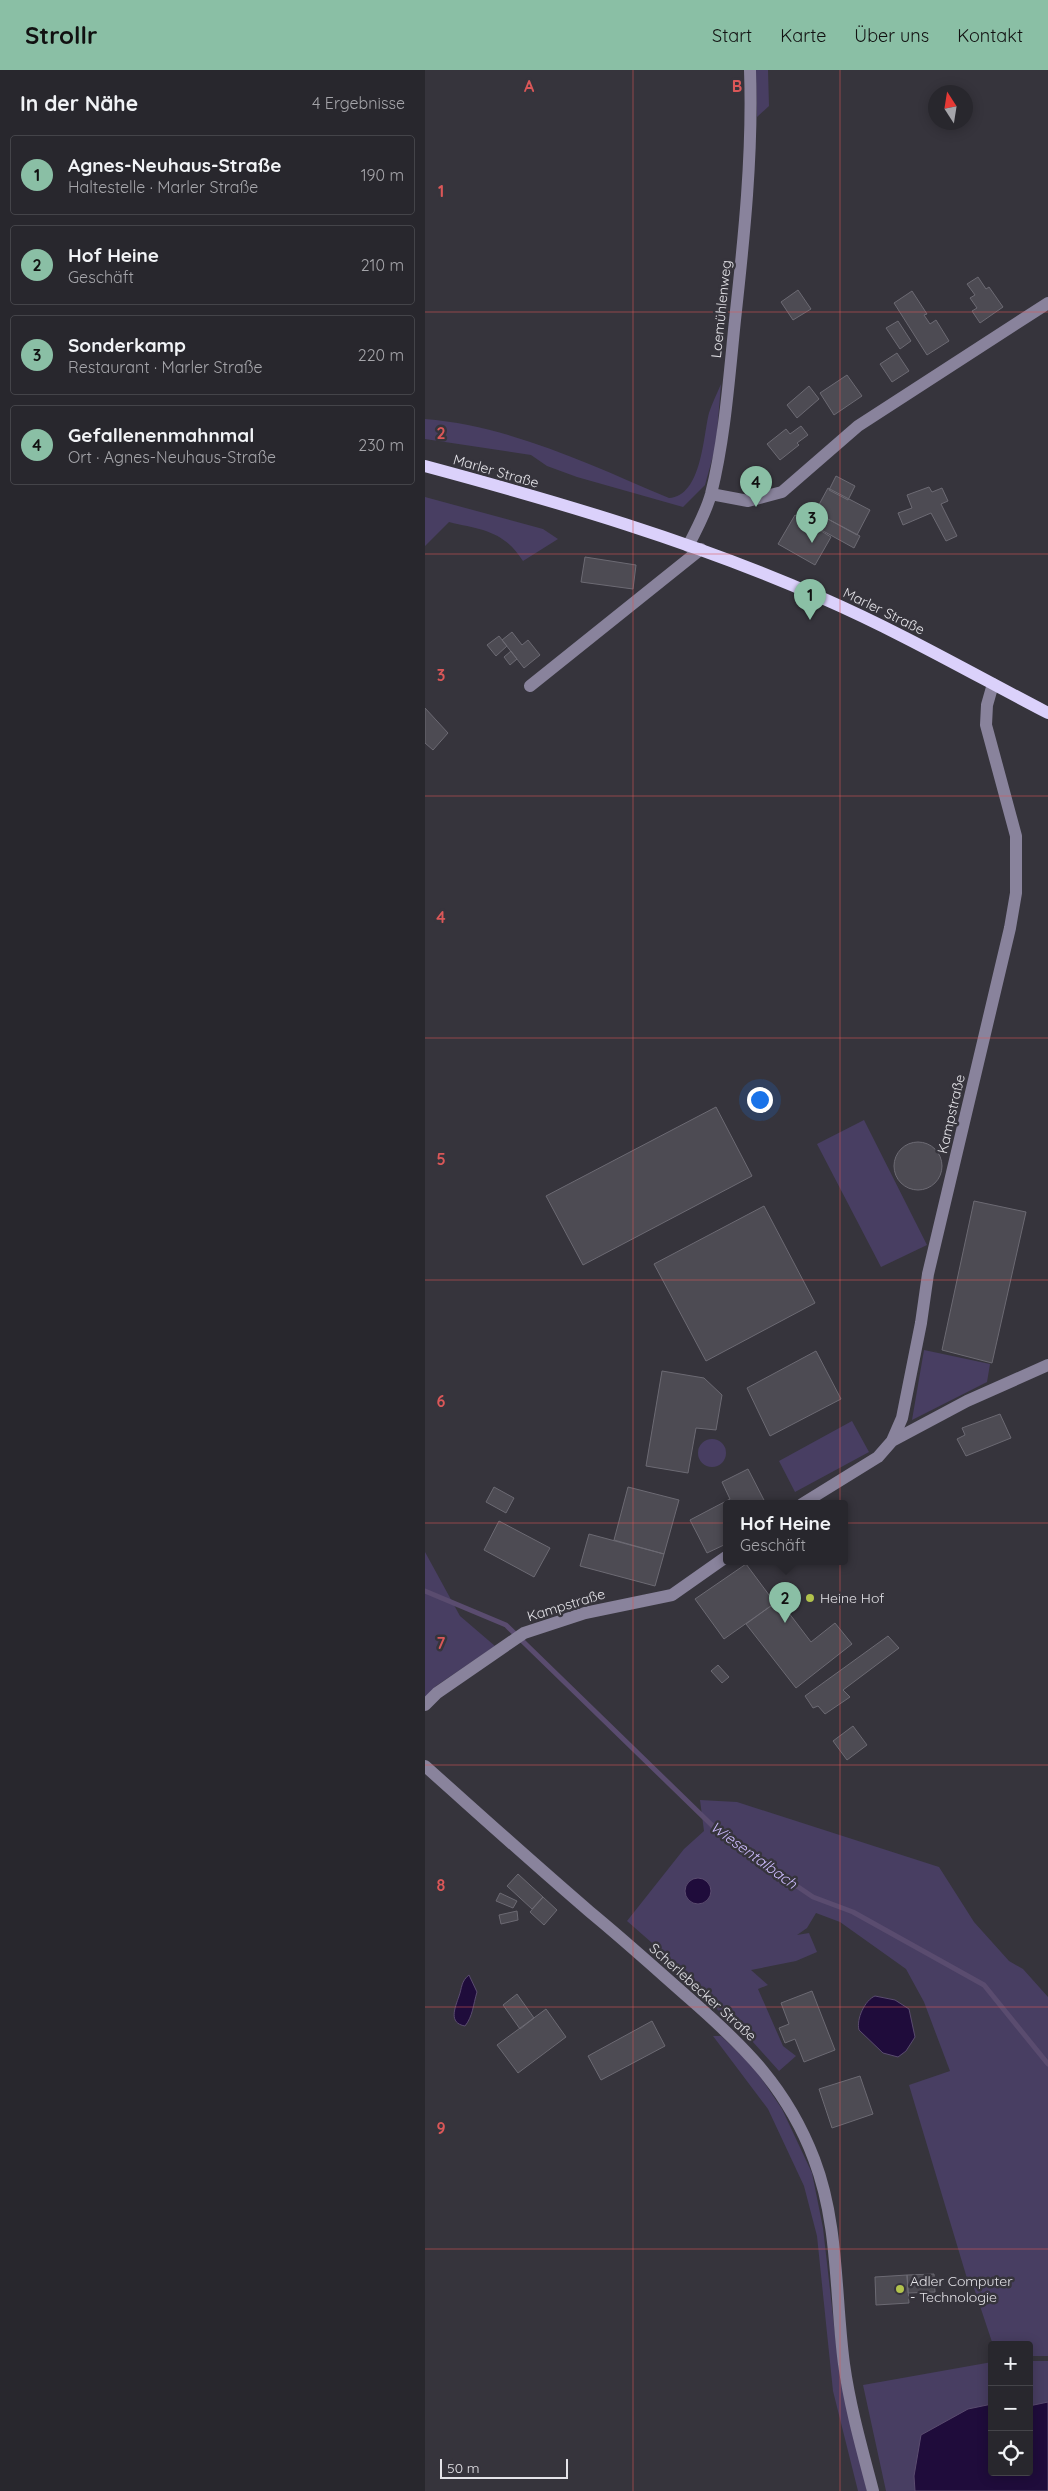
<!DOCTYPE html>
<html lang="de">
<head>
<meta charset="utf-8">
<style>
  body { margin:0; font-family:Quicksand,sans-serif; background:#343339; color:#f1f3f6 }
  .controls { position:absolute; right:15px; bottom:15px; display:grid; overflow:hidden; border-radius:5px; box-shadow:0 2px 12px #0003 }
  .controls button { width:45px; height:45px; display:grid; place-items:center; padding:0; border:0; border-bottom:1px solid #444449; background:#28272d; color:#f1f3f6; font:25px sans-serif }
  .compass { position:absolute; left:503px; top:15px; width:45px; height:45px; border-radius:50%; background:#28272d; box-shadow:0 2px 12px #0003; rotate:348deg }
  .scale { position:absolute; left:15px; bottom:12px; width:128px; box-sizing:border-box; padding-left:5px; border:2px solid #e4e3e8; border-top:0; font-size:14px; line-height:18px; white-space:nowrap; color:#e4e3e8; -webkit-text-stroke:4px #36343c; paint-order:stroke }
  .you { position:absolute; left:334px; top:1029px; width:18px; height:18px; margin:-12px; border:4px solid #fff; border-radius:50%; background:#1a73e8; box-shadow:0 0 0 8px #1a73e833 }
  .badge { display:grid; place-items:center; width:32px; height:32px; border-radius:50%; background:#8abfa5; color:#111; font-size:16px; font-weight:700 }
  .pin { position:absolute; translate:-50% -41px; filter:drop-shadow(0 1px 2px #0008) }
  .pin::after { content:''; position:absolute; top:26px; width:18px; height:15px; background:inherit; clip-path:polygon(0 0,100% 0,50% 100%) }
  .popup { position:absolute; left:298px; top:1430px; width:125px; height:65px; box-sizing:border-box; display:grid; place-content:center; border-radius:5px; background:#28272d; filter:drop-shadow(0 1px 4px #0005); font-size:16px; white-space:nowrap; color:#a5a5aa }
  .popup b { font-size:19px; color:#f1f3f6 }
  .popup::after { content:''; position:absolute; left:50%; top:100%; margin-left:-10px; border:10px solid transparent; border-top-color:#28272d }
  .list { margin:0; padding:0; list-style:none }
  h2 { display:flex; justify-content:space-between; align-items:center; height:65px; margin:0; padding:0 20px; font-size:21px }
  h2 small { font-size:16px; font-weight:400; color:#a5a5aa }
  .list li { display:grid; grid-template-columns:32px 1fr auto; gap:15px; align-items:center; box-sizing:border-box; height:80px; margin:0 10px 10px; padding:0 10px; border:1px solid #444449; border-radius:5px }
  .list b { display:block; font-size:19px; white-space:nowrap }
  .list p { margin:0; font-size:16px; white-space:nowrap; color:#a5a5aa }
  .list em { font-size:16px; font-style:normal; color:#a5a5aa }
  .icon { flex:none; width:28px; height:28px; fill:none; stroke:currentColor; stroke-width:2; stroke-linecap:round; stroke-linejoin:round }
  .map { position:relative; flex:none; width:623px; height:2421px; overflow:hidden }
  header { display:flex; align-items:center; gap:30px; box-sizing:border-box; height:70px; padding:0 25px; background:#8abfa5; color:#111 }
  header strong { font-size:24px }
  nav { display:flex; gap:28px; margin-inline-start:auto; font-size:18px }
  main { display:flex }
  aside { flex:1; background:#28272d }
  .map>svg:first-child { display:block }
  .green { fill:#483e62 }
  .water { fill:#1f0c3b; stroke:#5a4c6f }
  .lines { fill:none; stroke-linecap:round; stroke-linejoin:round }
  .stream { stroke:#5a4c6f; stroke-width:5 }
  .building { fill:#4d4b53; stroke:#6c6a73 }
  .minor { stroke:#89839c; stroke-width:12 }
  .major { stroke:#dbd1fb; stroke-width:12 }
  .grid { fill:none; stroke:#da5758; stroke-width:1; stroke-opacity:0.55 }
  .poi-dot { fill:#b2c34c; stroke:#36343c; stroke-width:2 }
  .labels { text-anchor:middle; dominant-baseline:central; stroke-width:5; stroke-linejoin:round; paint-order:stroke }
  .street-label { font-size:14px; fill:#e4e3e8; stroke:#36343c }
  .poi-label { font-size:14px; fill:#e4e3e8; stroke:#36343c; text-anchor:start }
  .water-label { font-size:15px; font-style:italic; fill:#cbbafb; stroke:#36343c }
  .grid-label { font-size:16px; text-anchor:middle; font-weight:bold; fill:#da5758; stroke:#36343c; stroke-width:5; stroke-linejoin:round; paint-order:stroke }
</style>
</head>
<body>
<header>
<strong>Strollr</strong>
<nav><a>Start</a><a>Karte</a><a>Über uns</a><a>Kontakt</a></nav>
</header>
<main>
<aside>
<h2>In der Nähe<small>4 Ergebnisse</small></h2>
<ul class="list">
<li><span class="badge">1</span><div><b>Agnes-Neuhaus-Straße</b><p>Haltestelle · Marler Straße</p></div><em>190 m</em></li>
<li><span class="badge">2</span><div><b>Hof Heine</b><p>Geschäft</p></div><em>210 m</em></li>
<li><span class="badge">3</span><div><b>Sonderkamp</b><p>Restaurant · Marler Straße</p></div><em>220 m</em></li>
<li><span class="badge">4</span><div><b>Gefallenenmahnmal</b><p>Ort · Agnes-Neuhaus-Straße</p></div><em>230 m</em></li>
</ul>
</aside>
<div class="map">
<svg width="623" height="2421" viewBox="0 0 623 2421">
  <rect width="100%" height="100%" fill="#36343c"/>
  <path class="green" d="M 331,0 L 343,0 L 344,36 L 332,47 Z
    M 296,314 L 291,375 L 280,415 L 258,437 L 152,407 L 122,396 L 106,385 L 0,369 L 0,349 C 86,356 166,395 244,428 C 277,426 278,366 284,343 C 287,333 292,324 296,314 Z
    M 0,427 L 118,459 L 133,469 L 98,491 C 78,460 57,460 24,452 L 0,476 Z
    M 439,1050 L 502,1175 L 456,1197 L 392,1074 Z
    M 499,1280 L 565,1294 L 562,1312 L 487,1350 Z
    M 427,1351 L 444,1382 L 370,1422 L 354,1391 Z
    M273 1383a14 14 0 1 1 28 0a14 14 0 1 1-28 0Z
    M 0,1482 L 35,1546 L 70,1576 L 11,1616 L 0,1628 Z
    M 275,1730 L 312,1732 L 514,1797 L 549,1852 L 584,1891 L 598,1899 L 623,1927 L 623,2286 L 604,2286 L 604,2275 L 568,2275 L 548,2215 L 544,2215 L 484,2015 L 525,2001 L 499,1932 L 481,1899 L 415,1852 L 391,1843 L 382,1858 L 372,1865 L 384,1863 L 392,1882 L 371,1891 L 326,1900 L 343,1915 L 333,1919 L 358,1976 L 371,1986 L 354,2001 L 318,1961 L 287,1935 L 283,1922 L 202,1851 L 259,1779 L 279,1761 Z
    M 288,1966 L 296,1966 L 328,1996 L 357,2039 L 387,2103 L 398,2158 L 415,2308 L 442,2421 L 433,2421 L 408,2321 L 392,2166 L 379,2116 L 343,2039 Z
    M 604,2291 L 623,2291 L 623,2421 L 461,2421 L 438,2315 L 567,2292 L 567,2402 L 604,2402 Z"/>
  <path class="water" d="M260 1821a13 13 0 1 1 26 0a13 13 0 1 1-26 0Z
    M 44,1905 L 52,1922 C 48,1935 48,1946 40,1956 C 23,1953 30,1938 34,1926 C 37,1918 36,1911 44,1905 Z
    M 450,1926 L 470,1930 L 484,1939 L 490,1967 L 481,1981 L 473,1987 L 458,1983 L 434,1960 C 431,1949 440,1930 450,1926 Z
    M 623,2332 L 623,2421 L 490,2421 L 489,2406 L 496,2365 L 543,2339 L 567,2334 L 567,2402 L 604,2402 L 604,2336 Z"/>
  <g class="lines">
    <path class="stream" d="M 0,1521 L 81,1555 L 298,1766 L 388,1827 L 428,1842 L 559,1915 L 623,1994"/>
  </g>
  <path class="building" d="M 553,207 L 561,219 L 564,217 L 578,237 L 555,253 L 547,241 L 552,238 L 545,228 L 550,225 L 542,214 Z
    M 373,220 L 386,239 L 368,250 L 356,232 Z
    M 487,221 L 502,244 L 499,245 L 505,254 L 511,250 L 524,271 L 502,285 L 469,233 Z
    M 473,251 L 486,271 L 475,279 L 461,258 Z
    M 472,283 L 484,301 L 467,312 L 455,294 Z
    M 422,305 L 437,326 L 409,345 L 395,323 Z
    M 384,316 L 394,329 L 372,348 L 362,335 Z
    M 376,356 L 383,365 L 372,373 L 374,375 L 355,390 L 342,374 L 361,359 L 365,364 Z
    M 411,406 L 430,416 L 423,430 L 404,420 Z
    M 504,417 L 507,422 L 517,418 L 523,431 L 516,434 L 532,466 L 521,471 L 506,443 L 478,455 L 473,443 L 487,438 L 482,425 Z
    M 403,418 L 445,440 L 432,465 L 390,442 Z
    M 386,440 L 435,466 L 429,478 L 380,451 Z
    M 370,445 L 406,467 L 390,495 L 353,474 Z
    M 160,487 L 211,495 L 208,519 L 156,512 Z
    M 87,562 L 97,575 L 103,570 L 115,585 L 99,598 L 77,570 Z
    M 74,566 L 82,576 L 71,586 L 62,575 Z
    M 86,581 L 92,589 L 85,595 L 79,587 Z
    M 0,638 L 23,663 L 8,680 L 0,673 Z
    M 291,1037 L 327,1106 L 158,1195 L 121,1126 Z
    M469 1096a24 24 0 1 1 48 0a24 24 0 1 1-48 0Z
    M 549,1131 L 601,1142 L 567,1293 L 517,1280 Z
    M 339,1136 L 390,1233 L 281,1291 L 229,1194 Z
    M 391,1281 L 416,1329 L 345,1366 L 322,1318 Z
    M 237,1301 L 279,1308 L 297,1325 L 291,1360 L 271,1358 L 263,1403 L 221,1396 Z
    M 575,1344 L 586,1368 L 541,1386 L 532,1369 L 540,1365 L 537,1358 Z
    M 323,1399 L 341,1434 L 301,1434 L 301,1474 L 282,1483 L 265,1450 L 305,1429 L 297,1412 Z
    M 69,1417 L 89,1428 L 81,1443 L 61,1432 Z
    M 203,1417 L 254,1430 L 239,1484 L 189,1470 Z
    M 74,1451 L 125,1478 L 109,1507 L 59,1480 Z
    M 164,1464 L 239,1484 L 230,1516 L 155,1496 Z
    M 321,1494 L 350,1533 L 299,1569 L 270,1529 Z
    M 354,1530 L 386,1572 L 410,1553 L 427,1574 L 371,1618 L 321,1554 Z
    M 463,1566 L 474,1578 L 418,1620 L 425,1627 L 400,1644 L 393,1636 L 388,1638 L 380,1626 Z
    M 293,1595 L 304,1607 L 297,1613 L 286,1601 Z
    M 428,1656 L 442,1675 L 422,1690 L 408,1671 Z
    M 93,1804 L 118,1827 L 107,1839 L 82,1816 Z
    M 75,1823 L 92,1831 L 88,1838 L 71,1831 Z
    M 118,1827 L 132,1840 L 119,1855 L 105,1842 Z
    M 92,1841 L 93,1850 L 76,1854 L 74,1845 Z
    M 387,1921 L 410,1980 L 379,1992 L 370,1969 L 360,1973 L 354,1958 L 364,1954 L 356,1933 Z
    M 92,1924 L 109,1948 L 95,1959 L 78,1935 Z
    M 121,1939 L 141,1967 L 93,2003 L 72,1975 Z
    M 227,1951 L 240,1976 L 176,2010 L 163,1986 Z
    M 435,2006 L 448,2044 L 407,2058 L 394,2019 Z
    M 509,2204 L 510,2222 L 483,2223 L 482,2205 Z
    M 482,2205 L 484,2233 L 451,2235 L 450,2207 Z"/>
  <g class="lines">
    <path class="minor" d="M 286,424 L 323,431 L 357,422 L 433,356 L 623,233
      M 263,476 C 272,459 281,442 286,424 C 300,368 304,308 310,250 C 319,168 328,83 325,0
      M 105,616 L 276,479
      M 467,1371 L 542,1331 L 623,1295
      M 377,1434 L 453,1387 L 467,1371 L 477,1348 L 496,1253 L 503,1204 L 585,858 L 591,823 L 591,766 L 561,655 L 562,635 L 568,614
      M 0,1635 L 12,1623 L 99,1563 L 160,1543 L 247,1525 L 301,1487
      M 0,1696 C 55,1745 109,1794 165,1842 C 199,1870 231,1899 264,1928 C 320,1977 362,2018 389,2089 C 414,2154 410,2226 419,2294 C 425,2337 437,2379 448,2421"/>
    <path class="major" d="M 0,396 C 134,432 270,472 397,528 C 475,562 548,604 623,643"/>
  </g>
  <path class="grid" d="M 208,0 L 208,2421M 415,0 L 415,2421M 0,242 L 623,242M 0,484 L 623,484M 0,726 L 623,726M 0,968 L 623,968M 0,1210 L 623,1210M 0,1453 L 623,1453M 0,1695 L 623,1695M 0,1937 L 623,1937M 0,2179 L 623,2179"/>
  <g class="poi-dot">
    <circle cx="385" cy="1528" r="5"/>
    <circle cx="475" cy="2219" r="5"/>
  </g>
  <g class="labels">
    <g class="street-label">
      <text transform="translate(296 239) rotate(-84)">Loemühlenweg</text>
      <text transform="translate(71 401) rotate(16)">Marler Straße</text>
      <text transform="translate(459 541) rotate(26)">Marler Straße</text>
      <text transform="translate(526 1044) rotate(-77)">Kampstraße</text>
      <text transform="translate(141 1535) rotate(-17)">Kampstraße</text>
      <text transform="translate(278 1922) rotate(42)">Scherlebecker Straße</text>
    </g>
    <g class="poi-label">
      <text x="395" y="1528">Heine Hof</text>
      <text x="485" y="2211">Adler Computer<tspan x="485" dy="16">- Technologie</tspan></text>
    </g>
    <g class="water-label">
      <text transform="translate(329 1785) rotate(36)">Wiesentalbach</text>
    </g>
  </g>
  <g class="grid-label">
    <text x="104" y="22">A</text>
    <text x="312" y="22">B</text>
    <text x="16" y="127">1</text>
    <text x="16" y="369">2</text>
    <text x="16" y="611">3</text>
    <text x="16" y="853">4</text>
    <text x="16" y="1095">5</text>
    <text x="16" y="1337">6</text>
    <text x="16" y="1579">7</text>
    <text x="16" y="1821">8</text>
    <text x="16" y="2064">9</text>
  </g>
</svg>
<div class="controls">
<button>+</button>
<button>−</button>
<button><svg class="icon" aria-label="locate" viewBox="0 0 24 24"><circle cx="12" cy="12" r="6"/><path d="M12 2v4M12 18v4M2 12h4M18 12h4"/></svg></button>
</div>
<svg class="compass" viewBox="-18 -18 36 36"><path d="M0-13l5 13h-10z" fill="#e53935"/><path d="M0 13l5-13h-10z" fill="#a5a5aa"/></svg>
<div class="scale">50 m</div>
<div class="you"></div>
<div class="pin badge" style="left:385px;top:550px">1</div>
<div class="pin badge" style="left:360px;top:1553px">2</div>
<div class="popup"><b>Hof Heine</b>Geschäft</div>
<div class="pin badge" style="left:387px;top:473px">3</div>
<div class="pin badge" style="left:331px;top:437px">4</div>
</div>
</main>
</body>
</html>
